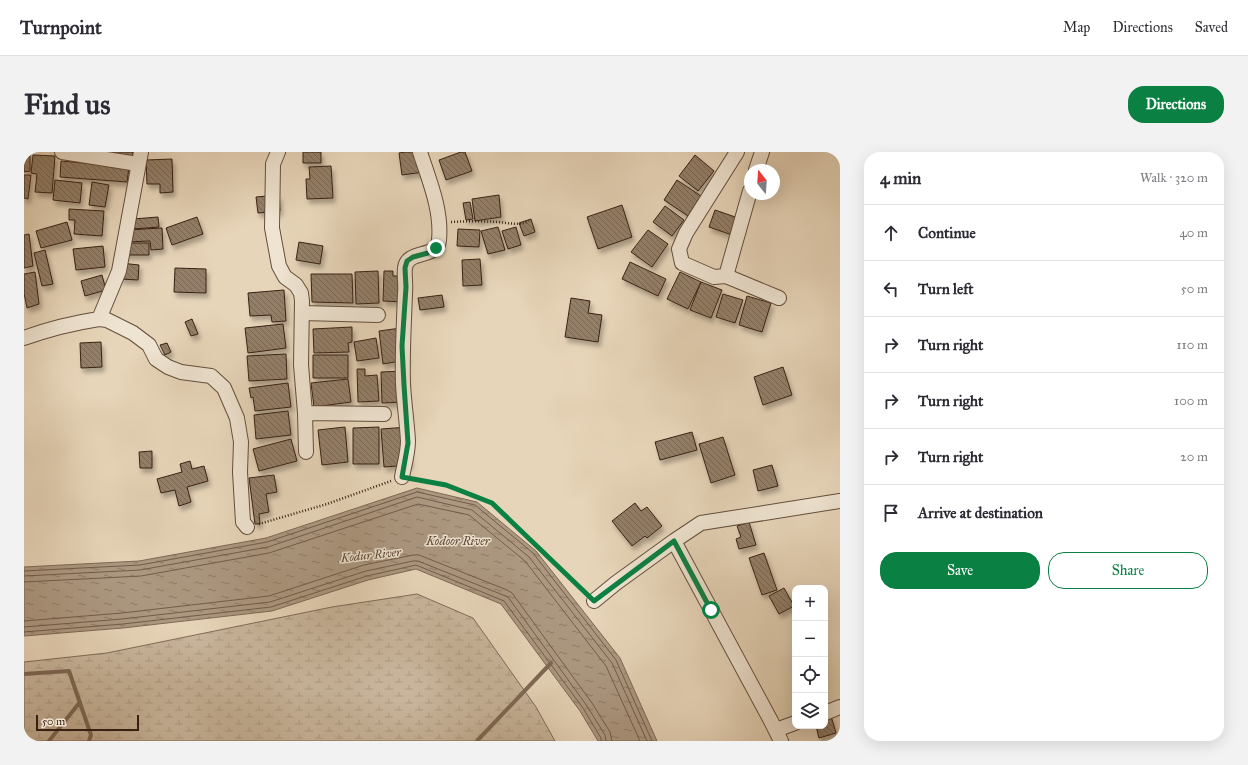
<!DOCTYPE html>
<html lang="en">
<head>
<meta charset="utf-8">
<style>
  body { margin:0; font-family:"IM FELL Great Primer",serif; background:#f2f2f3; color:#2b2b33 }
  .controls { position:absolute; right:12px; bottom:12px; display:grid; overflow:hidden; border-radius:8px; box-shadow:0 4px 16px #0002 }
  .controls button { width:36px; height:36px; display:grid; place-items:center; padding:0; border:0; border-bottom:1px solid #e1e1e2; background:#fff; color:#2b2b33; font:20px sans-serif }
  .compass { position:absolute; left:720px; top:12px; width:36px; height:36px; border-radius:50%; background:#fff; box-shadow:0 4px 16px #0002; rotate:343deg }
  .scale { position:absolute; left:12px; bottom:10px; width:103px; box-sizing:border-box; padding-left:4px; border:2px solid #382113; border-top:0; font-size:11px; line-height:14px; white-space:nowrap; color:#382113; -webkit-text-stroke:3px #efe4d2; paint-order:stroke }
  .stop { position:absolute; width:12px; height:12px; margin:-9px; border:3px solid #0b8043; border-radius:50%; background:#fff }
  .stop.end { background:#0b8043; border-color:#fff; box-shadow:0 1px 4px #0008 }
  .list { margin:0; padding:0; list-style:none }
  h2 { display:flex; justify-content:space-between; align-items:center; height:52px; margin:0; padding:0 16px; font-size:17px }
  h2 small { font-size:13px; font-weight:400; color:#7c7c81 }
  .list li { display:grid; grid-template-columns:26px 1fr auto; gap:12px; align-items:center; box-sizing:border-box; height:56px; padding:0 16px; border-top:1px solid #e1e1e2 }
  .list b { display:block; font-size:15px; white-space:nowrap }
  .list em { font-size:13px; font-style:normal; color:#7c7c81 }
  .actions { display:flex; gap:8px; padding:12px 16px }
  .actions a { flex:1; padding:9px 0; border:1px solid #0b8043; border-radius:16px; text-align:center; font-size:14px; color:#0b8043 }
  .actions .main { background:#0b8043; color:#fff }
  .icon { flex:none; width:22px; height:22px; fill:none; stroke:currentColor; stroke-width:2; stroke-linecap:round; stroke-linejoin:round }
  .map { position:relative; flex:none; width:816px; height:589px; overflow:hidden; border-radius:16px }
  header { display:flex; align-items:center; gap:24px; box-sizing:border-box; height:56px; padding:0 20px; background:#fff; border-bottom:1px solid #e1e1e2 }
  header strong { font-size:19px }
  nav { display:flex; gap:22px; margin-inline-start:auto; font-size:14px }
  .intro { display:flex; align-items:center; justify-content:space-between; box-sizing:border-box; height:96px; padding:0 24px }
  h1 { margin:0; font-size:28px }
  .button { padding:10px 18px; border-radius:16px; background:#0b8043; color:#fff; font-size:14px; font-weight:700 }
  main { display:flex; gap:24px; padding:0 24px }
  aside { flex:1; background:#fff; border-radius:16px; box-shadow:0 4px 16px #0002 }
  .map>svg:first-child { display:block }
  .wetland { fill:url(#wetland-marsh); stroke:#806c58 }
  .water { fill:url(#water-ripples); stroke:#7e6855 }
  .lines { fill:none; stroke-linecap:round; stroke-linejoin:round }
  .shore { stroke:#725c4a; stroke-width:1 }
  .stream { stroke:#7e6855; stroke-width:4 }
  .building { fill:url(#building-back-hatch); stroke:#382113; filter:url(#shadow) }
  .minor-casing { stroke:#644e3c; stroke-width:16 }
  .path { stroke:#382113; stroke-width:2.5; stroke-dasharray:1 2; stroke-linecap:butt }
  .minor { stroke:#efe4d2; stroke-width:14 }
  .route { stroke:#0b8043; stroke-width:5 }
  .labels { text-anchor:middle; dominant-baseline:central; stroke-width:3; stroke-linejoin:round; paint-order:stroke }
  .water-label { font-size:12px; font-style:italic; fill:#5b4534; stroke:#efe4d2 }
</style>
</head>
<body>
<header>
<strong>Turnpoint</strong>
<nav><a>Map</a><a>Directions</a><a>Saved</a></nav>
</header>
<div class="intro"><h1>Find us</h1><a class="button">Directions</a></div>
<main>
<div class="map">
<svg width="816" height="589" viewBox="0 0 816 589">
  <defs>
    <pattern id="wetland-marsh" width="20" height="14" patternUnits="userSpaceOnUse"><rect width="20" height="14" fill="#c9b69d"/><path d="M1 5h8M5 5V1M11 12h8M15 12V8" fill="none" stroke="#ad9c86"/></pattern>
    <pattern id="water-ripples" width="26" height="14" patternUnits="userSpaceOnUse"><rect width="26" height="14" fill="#ac9881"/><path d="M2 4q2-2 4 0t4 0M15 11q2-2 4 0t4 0" fill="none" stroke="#8d7c68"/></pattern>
    <pattern id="building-back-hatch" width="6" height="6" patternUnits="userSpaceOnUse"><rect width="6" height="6" fill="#937f69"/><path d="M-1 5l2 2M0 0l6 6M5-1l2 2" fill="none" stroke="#796855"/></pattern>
    <filter id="shadow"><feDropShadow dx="2.5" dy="4.5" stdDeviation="2" flood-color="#0004"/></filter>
  </defs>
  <rect width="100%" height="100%" fill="#e7d5b9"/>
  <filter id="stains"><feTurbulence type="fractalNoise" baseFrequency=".005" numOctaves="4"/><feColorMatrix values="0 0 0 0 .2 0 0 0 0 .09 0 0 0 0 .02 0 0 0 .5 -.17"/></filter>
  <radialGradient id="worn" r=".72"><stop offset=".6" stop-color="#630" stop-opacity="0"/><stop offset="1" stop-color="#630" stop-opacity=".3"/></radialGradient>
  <path class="wetland" d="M 393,442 L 449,466 L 512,555 L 531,589 L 0,589 L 0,510 L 83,501 L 308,455 Z"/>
  <path class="water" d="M 393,336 L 453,350 L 512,399 L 596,506 L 633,589 L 574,589 L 556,559 L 477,452 L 392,417 L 344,428 L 248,459 L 99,476 L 0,484 L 0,415 L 115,409 L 242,386 Z"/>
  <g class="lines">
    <path class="shore" d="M 0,419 L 116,413 L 243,390 L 393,340 L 451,353 L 509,401 L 592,508 L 628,589
      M 0,424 L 116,418 L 244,395 L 393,345 L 448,358 L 505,405 L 588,511 L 623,589
      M 0,430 L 117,424 L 245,401 L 394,352 L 445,363 L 501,409 L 582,514 L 616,589
      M 0,469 L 98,461 L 245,444 L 340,413 L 389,403 L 395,403 L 483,438 L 488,441 L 568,551 L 586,580 L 588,589
      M 0,475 L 98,467 L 246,450 L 342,419 L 389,409 L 394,409 L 484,445 L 563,554 L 581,583 L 582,589
      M 0,480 L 99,472 L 247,455 L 343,424 L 392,413 L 480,449 L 559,556 L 577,586 L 577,589"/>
    <path class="stream" d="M 0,522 L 45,519 L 67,583 L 65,589
      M 25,589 L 56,550
      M 453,589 L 527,511"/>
  </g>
  <path class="building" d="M 87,0 L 109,0 L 108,8 L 86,6 Z
    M 279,0 L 297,0 L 297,11 L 279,11 Z
    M 381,0 L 397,0 L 400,20 L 378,23 L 375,1 Z
    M 437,0 L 441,0 L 448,19 L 422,28 L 415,8 Z
    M 0,1 L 6,1 L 6,19 L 0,20 Z
    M 9,3 L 31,4 L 28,41 L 11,40 L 13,22 L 7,21 Z
    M 671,3 L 690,19 L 674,39 L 655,24 Z
    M 148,7 L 149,40 L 136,41 L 136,32 L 123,32 L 122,8 Z
    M 37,9 L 105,15 L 103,30 L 36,25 Z
    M 307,14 L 309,46 L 283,47 L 282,27 L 286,27 L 285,15 Z
    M 0,23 L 7,23 L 4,47 L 0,46 Z
    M 31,28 L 58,31 L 56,51 L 29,48 Z
    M 653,28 L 677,44 L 664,64 L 640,48 Z
    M 68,30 L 85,33 L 81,55 L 65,53 Z
    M 255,43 L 256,59 L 234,61 L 232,45 Z
    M 475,43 L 477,65 L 451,69 L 448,47 Z
    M 446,50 L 449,67 L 442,68 L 439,51 Z
    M 598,53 L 608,85 L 574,97 L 563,65 Z
    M 641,54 L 660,68 L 648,84 L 629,70 Z
    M 45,57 L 80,59 L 78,84 L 50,82 L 51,68 L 45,68 Z
    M 691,58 L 717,67 L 711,84 L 685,75 Z
    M 134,65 L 135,75 L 109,77 L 109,67 Z
    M 173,65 L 179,82 L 148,93 L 142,76 Z
    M 507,67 L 511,80 L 500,84 L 495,71 Z
    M 43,70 L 48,88 L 17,96 L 12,79 Z
    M 474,75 L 481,98 L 464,102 L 457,79 Z
    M 492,75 L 497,93 L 484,97 L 478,79 Z
    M 138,76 L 139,97 L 127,98 L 126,89 L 102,90 L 102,78 Z
    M 434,77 L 456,78 L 455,95 L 433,94 Z
    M 624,78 L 644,92 L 628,115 L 607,100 Z
    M 5,82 L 9,114 L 0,116 L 0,83 Z
    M 275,90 L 299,94 L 296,112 L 272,108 Z
    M 100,91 L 125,91 L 125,103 L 100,103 Z
    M 79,94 L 81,115 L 52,118 L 49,97 Z
    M 21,98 L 29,132 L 18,134 L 10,101 Z
    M 456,107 L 458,133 L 439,134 L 438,108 Z
    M 606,110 L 642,127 L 634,144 L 598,127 Z
    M 97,111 L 115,113 L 114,128 L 96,127 Z
    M 151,116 L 182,117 L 182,141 L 150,140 Z
    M 354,119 L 355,151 L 332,152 L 331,120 Z
    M 360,119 L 369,119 L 369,124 L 382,124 L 381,150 L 359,149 Z
    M 11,120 L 15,152 L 3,156 L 0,141 L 0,122 Z
    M 656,120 L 677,130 L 664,157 L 643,147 Z
    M 287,122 L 328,122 L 329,151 L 288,150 Z
    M 78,123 L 82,138 L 61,144 L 57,129 Z
    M 677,130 L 698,138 L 687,166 L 666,158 Z
    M 260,138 L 262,169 L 248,170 L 247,163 L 226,164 L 224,141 Z
    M 699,142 L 719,148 L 711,171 L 692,165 Z
    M 418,143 L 420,155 L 396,158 L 394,146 Z
    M 723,144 L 747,151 L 738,180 L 715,173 Z
    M 547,146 L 566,149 L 564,161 L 578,163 L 574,190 L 541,185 Z
    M 168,167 L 174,182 L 167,184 L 161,170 Z
    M 259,172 L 262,196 L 224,201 L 221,176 Z
    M 328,175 L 328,190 L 324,191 L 325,200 L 290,201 L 289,177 Z
    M 377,176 L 382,208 L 359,212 L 355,179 Z
    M 352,186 L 355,206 L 333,209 L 330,190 Z
    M 77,190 L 78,215 L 57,216 L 56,191 Z
    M 143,191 L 147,200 L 141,203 L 136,193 Z
    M 262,202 L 263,227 L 225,229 L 223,204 Z
    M 289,203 L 324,203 L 324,226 L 289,226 Z
    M 759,215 L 768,243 L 739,253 L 730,225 Z
    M 333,217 L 341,217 L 341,224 L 353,223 L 355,249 L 334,250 Z
    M 380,219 L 381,250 L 358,251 L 357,220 Z
    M 324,227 L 327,250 L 290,255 L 287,231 Z
    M 264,231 L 267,255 L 231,259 L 229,245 L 227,246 L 225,236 Z
    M 264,259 L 267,283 L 232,287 L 230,263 Z
    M 321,275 L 324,310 L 298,313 L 294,278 Z
    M 355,275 L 355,312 L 329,312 L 329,276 Z
    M 384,275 L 386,313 L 360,315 L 357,277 Z
    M 668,280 L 673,298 L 636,308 L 631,290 Z
    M 699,285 L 711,323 L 687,331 L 675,292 Z
    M 267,287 L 273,309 L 235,319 L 229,297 Z
    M 128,299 L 128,316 L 116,316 L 115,300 Z
    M 166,309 L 168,317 L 180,314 L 184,329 L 163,335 L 167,350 L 155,354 L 151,338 L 137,341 L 133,327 L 158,320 L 156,312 Z
    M 748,313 L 754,334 L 734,339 L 729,318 Z
    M 250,323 L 253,340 L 242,342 L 245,360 L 235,362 L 236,372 L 231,372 L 225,326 Z
    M 611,351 L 617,359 L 623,355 L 638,374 L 623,386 L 621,384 L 608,394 L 588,369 Z
    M 725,370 L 732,393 L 715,397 L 712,387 L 717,385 L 713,374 Z
    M 740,401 L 753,438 L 738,443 L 725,406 Z
    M 760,436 L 770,454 L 755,462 L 745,444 Z
    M 807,564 L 812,581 L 795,586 L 792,574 L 801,574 L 801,566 Z"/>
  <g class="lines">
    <defs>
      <path id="minor" d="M 38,0 L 114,12
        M 117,0 L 95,119 L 75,167 L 83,168 L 109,181 L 125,193 L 132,207 L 144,215 L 157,220 L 187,224 L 200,236 L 213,266 L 217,290 L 216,320 L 219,370 L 223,375
        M 254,0 L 249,12 L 248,76 L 255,114 L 261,125 L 272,133 L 277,141 L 278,149 L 277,213 L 281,261 L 282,300
        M 713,0 L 662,81 L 655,97 L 658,111 L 690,125 L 702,124 L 726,39
        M 732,18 L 738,0
        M 702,124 L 755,146
        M 278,161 L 354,163
        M 0,186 C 25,177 49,171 75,167
        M 281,261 L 360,262
        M 378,325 C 380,314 384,301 384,289 C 383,270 380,251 379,232 C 378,201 380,171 381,141 C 382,133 380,124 381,116 C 383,97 414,107 415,88 C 418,58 405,28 396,0
        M 650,389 L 747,569 L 757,589
        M 570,449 L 592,431 L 650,389 L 677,371 L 816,349
        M 801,561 L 816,555
        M 752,578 L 771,571"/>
    </defs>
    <use href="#minor" class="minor-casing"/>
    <path class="path" d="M 427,70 C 443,69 459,69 474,70 C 486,71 494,74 505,69
      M 391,327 L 422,333 L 468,351 L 560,440
      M 235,372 L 303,352 L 367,329"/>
    <use href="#minor" class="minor"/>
  </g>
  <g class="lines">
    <path class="route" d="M 412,96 L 404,101 L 389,105 L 383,109 L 381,116 L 382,135 L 378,194 L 380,233 L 384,291 L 378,325 L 422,333 L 468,351 L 570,449 L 650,389 L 687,458"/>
  </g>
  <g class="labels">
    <g class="water-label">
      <text x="434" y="389">Kodoor River</text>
      <text transform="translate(347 403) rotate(-6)">Kodur River</text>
    </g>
  </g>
  <rect width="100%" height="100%" filter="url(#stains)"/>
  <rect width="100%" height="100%" fill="url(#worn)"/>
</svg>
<div class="controls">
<button>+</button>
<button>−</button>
<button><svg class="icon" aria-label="locate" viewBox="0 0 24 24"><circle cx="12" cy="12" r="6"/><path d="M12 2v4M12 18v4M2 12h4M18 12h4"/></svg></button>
<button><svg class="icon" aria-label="layers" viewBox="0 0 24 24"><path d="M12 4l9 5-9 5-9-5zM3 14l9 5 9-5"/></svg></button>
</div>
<svg class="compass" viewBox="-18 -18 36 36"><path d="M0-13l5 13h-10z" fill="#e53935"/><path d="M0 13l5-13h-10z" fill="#7c7c81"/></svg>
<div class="scale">50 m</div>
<div class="stop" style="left:687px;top:458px"></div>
<div class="stop end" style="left:412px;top:96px"></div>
</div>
<aside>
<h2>4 min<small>Walk · 320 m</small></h2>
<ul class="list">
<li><svg class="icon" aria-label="ahead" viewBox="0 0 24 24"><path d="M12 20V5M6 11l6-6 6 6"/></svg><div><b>Continue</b></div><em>40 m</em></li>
<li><svg class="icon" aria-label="left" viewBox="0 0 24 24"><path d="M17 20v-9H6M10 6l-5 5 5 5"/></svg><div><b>Turn left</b></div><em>50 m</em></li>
<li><svg class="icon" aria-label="right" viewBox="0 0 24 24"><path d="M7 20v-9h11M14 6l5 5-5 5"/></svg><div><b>Turn right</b></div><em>110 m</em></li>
<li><svg class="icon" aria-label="right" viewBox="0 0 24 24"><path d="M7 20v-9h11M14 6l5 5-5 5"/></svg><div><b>Turn right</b></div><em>100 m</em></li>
<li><svg class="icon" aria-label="right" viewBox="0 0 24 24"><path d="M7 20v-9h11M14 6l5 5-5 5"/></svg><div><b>Turn right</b></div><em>20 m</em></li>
<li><svg class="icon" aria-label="arrive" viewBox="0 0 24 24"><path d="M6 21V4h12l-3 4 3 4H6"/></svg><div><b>Arrive at destination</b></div></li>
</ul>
<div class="actions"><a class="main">Save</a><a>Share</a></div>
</aside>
</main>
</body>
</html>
